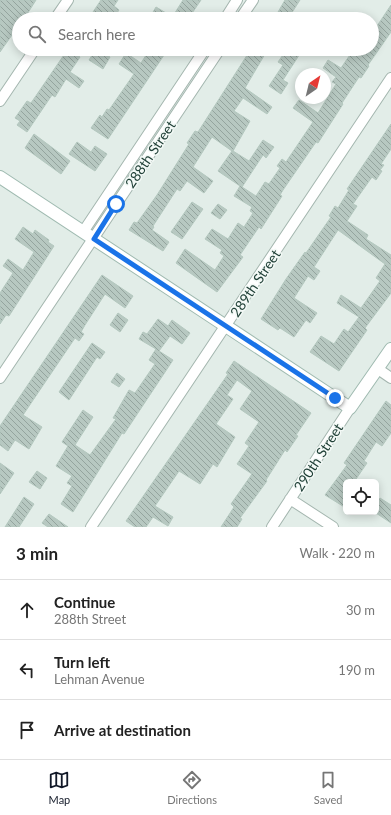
<!DOCTYPE html>
<html lang="en">
<head>
<meta charset="utf-8">
<style>
  body { margin:0; font-family:Lato,sans-serif; background:#f2f2f2; color:#222 }
  .controls { position:absolute; right:12px; bottom:12px; display:grid; overflow:hidden; border-radius:6px; box-shadow:0 2px 10px #0003 }
  .controls button { width:36px; height:36px; display:grid; place-items:center; padding:0; border:0; border-bottom:1px solid #e0e0e0; background:#fff; color:#222; font:20px sans-serif }
  .compass { position:absolute; left:295px; top:68px; width:36px; height:36px; border-radius:50%; background:#fff; box-shadow:0 2px 10px #0003; rotate:35deg }
  .stop { position:absolute; width:12px; height:12px; margin:-9px; border:3px solid #1a73e8; border-radius:50%; background:#fff }
  .stop.end { background:#1a73e8; border-color:#fff; box-shadow:0 1px 4px #0008 }
  .list { margin:0; padding:0; list-style:none }
  h2 { display:flex; justify-content:space-between; align-items:center; height:52px; margin:0; padding:0 16px; font-size:17px }
  h2 small { font-size:13px; font-weight:400; color:#767676 }
  .list li { display:grid; grid-template-columns:26px 1fr auto; gap:12px; align-items:center; box-sizing:border-box; height:60px; padding:0 16px; border-top:1px solid #e0e0e0 }
  .list b { display:block; font-size:15px; white-space:nowrap }
  .list p { margin:0; font-size:13px; white-space:nowrap; color:#767676 }
  .list em { font-size:13px; font-style:normal; color:#767676 }
  .icon { flex:none; width:22px; height:22px; fill:none; stroke:currentColor; stroke-width:2; stroke-linecap:round; stroke-linejoin:round }
  .map { position:relative; flex:none; width:391px; height:527px; overflow:hidden }
  .search { position:absolute; background:#fff; box-shadow:0 2px 10px #0003; left:12px; right:12px; top:12px; height:44px; display:flex; align-items:center; gap:10px; box-sizing:border-box; padding:0 14px; border-radius:22px; color:#767676; font-size:15px }
  .sheet { height:232px; background:#fff }
  nav { display:flex; justify-content:space-around; align-items:center; box-sizing:border-box; height:56px; border-top:1px solid #e0e0e0; background:#fff; font-size:11px; color:#767676 }
  nav a { display:grid; justify-items:center; gap:2px }
  nav .on { color:#111827 }
  .map>svg:first-child { display:block }
  .building { fill:url(#building-back-hatch); stroke:#b4c8bf }
  .lines { fill:none; stroke-linecap:round; stroke-linejoin:round }
  .street-casing { stroke:#a4b6af; stroke-width:12 }
  .secondary-casing { stroke:#9fbab0; stroke-width:14 }
  .street { stroke:#fff; stroke-width:10 }
  .secondary { stroke:#fff; stroke-width:12 }
  .route { stroke:#1a73e8; stroke-width:5 }
  .labels { text-anchor:middle; dominant-baseline:central; stroke-width:3; stroke-linejoin:round; paint-order:stroke }
  .street-label { font-size:14px; fill:#204037; stroke:#f3f9f6 }
</style>
</head>
<body>
<div class="map">
<svg width="391" height="527" viewBox="0 0 391 527">
  <defs>
    <pattern id="building-back-hatch" width="6" height="6" patternUnits="userSpaceOnUse"><rect width="6" height="6" fill="#b7c8c1"/><path d="M-1 5l2 2M0 0l6 6M5-1l2 2" fill="none" stroke="#94a49e"/></pattern>
  </defs>
  <rect width="100%" height="100%" fill="#e2ede8"/>
  <path class="building" d="M 0,0 L 36,0 L 24,19 L 19,19 L 19,25 L 0,52 Z
    M 101,0 L 118,0 L 114,6 L 119,10 L 113,19 L 108,16 L 106,19 L 97,19 L 91,15 Z
    M 183,0 L 201,0 L 188,19 L 178,19 L 173,16 Z
    M 285,0 L 300,0 L 291,14 L 300,19 L 274,19 Z
    M 391,5 L 391,32 L 368,65 L 369,66 L 361,78 L 359,77 L 342,103 L 343,104 L 318,143 L 316,142 L 283,190 L 280,195 L 282,196 L 261,229 L 259,227 L 240,255 L 243,257 L 217,292 L 176,263 L 185,249 L 215,270 L 224,256 L 220,253 L 222,250 L 205,239 L 212,229 L 228,239 L 238,223 L 244,227 L 253,213 L 250,211 L 252,207 L 234,196 L 240,186 L 218,171 L 232,151 L 212,137 L 193,167 L 213,181 L 204,193 L 187,181 L 180,191 L 177,189 L 153,226 L 154,227 L 152,230 L 169,242 L 163,251 L 129,230 L 134,222 L 137,223 L 157,195 L 189,144 L 187,143 L 195,131 L 198,132 L 251,49 L 257,49 L 265,54 L 245,88 L 272,107 L 267,114 L 243,98 L 234,111 L 250,121 L 233,151 L 249,161 L 263,140 L 274,147 L 266,158 L 263,155 L 242,187 L 256,196 L 265,182 L 269,184 L 271,181 L 280,168 L 277,166 L 282,159 L 286,162 L 313,122 L 293,108 L 299,100 L 318,113 L 336,84 L 332,82 L 336,77 L 323,68 L 328,60 L 341,68 L 354,49 L 372,49 L 372,23 L 377,26 Z
    M 156,7 L 166,13 L 162,19 L 149,19 Z
    M 68,49 L 80,57 L 70,72 L 84,81 L 79,88 L 66,79 L 55,97 L 52,95 L 27,132 L 17,125 L 20,121 L 15,118 L 27,101 L 31,103 Z
    M 96,49 L 110,57 L 103,69 L 89,60 Z
    M 150,49 L 162,49 L 166,52 L 108,139 L 91,128 L 100,115 L 102,117 L 107,109 L 109,110 L 134,74 L 119,64 L 126,53 L 141,63 Z
    M 287,49 L 303,49 L 283,80 L 288,83 L 281,94 L 269,86 L 283,65 L 278,62 Z
    M 391,124 L 391,149 L 381,164 L 384,165 L 380,170 L 382,171 L 376,180 L 372,177 L 353,204 L 357,206 L 347,221 L 368,235 L 366,239 L 391,255 L 391,293 L 365,328 L 367,330 L 339,371 L 310,352 L 321,336 L 334,344 L 344,329 L 348,332 L 359,317 L 337,303 L 341,295 L 361,308 L 380,281 L 376,278 L 385,264 L 338,230 L 314,267 L 320,271 L 314,280 L 308,276 L 294,298 L 317,313 L 310,323 L 306,320 L 294,337 L 280,328 L 278,330 L 261,319 L 286,279 L 305,252 L 306,253 L 331,217 L 329,216 L 335,206 L 338,208 L 349,190 L 347,189 Z
    M 34,134 L 70,161 L 61,174 L 25,148 Z
    M 77,142 L 91,152 L 95,146 L 107,154 L 95,171 L 69,154 Z
    M 192,202 L 203,209 L 182,239 L 171,232 Z
    M 218,204 L 227,210 L 220,219 L 211,213 Z
    M 23,227 L 33,234 L 35,230 L 49,240 L 48,242 L 54,246 L 9,316 L 6,315 L 0,324 L 0,293 L 13,273 L 3,266 L 8,259 L 23,270 L 34,252 L 15,239 Z
    M 102,275 L 133,296 L 125,308 L 105,294 L 85,325 L 81,332 L 84,334 L 79,341 L 75,338 L 23,415 L 42,427 L 29,449 L 15,440 L 8,451 L 0,445 L 0,426 Z
    M 118,313 L 128,320 L 120,332 L 110,325 Z
    M 158,319 L 168,326 L 172,320 L 190,333 L 182,344 L 170,336 L 159,351 L 173,360 L 124,434 L 122,433 L 73,512 L 61,504 L 72,486 L 67,483 L 72,476 L 56,466 L 68,446 L 62,442 L 83,410 L 93,417 L 75,445 L 90,455 L 116,419 L 113,418 L 129,390 L 135,393 L 155,364 L 149,360 L 156,349 L 139,339 L 143,332 L 147,334 Z
    M 92,343 L 105,352 L 100,359 L 97,357 L 69,400 L 59,392 Z
    M 234,361 L 311,413 L 296,435 L 298,436 L 287,452 L 285,450 L 266,480 L 267,481 L 240,518 L 242,519 L 237,527 L 221,527 L 234,507 L 231,504 L 252,474 L 237,464 L 249,446 L 245,443 L 259,422 L 240,409 L 252,391 L 237,380 L 227,395 L 233,399 L 216,424 L 235,437 L 217,467 L 213,464 L 200,484 L 179,471 L 155,506 L 173,517 L 168,526 L 153,517 L 146,527 L 135,527 L 126,521 L 228,374 L 226,373 Z
    M 117,373 L 125,379 L 119,387 L 111,382 Z
    M 386,401 L 391,405 L 391,433 L 382,446 L 376,442 L 364,461 L 367,463 L 354,482 L 346,482 L 346,508 L 325,495 L 347,465 L 344,463 Z
    M 0,463 L 14,473 L 0,494 Z
    M 37,471 L 47,478 L 40,489 L 29,482 Z
    M 24,497 L 34,504 L 19,527 L 5,527 Z
    M 380,498 L 391,505 L 391,523 L 376,513 L 376,505 Z
    M 49,514 L 68,527 L 48,527 L 42,523 Z"/>
  <g class="lines">
    <defs>
      <path id="street" d="M 55,19 L 68,0
        M 225,19 L 237,0
        M 240,19 L 253,0
        M 0,101 L 35,49
        M 83,232 L 205,49
        M 378,369 L 391,378
        M 0,378 L 220,49
        M 290,499 L 333,527
        M 91,527 L 391,78
        M 272,527 L 350,408"/>
      <path id="secondary" d="M 0,177 L 350,408 L 391,349"/>
    </defs>
    <use href="#street" class="street-casing"/>
    <use href="#secondary" class="secondary-casing"/>
    <use href="#street" class="street"/>
    <use href="#secondary" class="secondary"/>
  </g>
  <g class="lines">
    <path class="route" d="M 116,204 L 94,239 L 335,398"/>
  </g>
  <g class="labels">
    <g class="street-label">
      <text transform="translate(150 154) rotate(-56)">288th Street</text>
      <text transform="translate(255 283) rotate(-56)">289th Street</text>
      <text transform="translate(318 457) rotate(-57)">290th Street</text>
    </g>
  </g>
</svg>
<div class="controls">
<button><svg class="icon" aria-label="locate" viewBox="0 0 24 24"><circle cx="12" cy="12" r="6"/><path d="M12 2v4M12 18v4M2 12h4M18 12h4"/></svg></button>
</div>
<svg class="compass" viewBox="-18 -18 36 36"><path d="M0-13l5 13h-10z" fill="#e53935"/><path d="M0 13l5-13h-10z" fill="#767676"/></svg>
<div class="stop" style="left:116px;top:204px"></div>
<div class="stop end" style="left:335px;top:398px"></div>
<div class="search"><svg class="icon" aria-label="search" viewBox="0 0 24 24"><circle cx="10" cy="10" r="6"/><path d="M15 15l6 6"/></svg>Search here</div>
</div>
<section class="sheet">
<h2>3 min<small>Walk · 220 m</small></h2>
<ul class="list">
<li><svg class="icon" aria-label="ahead" viewBox="0 0 24 24"><path d="M12 20V5M6 11l6-6 6 6"/></svg><div><b>Continue</b><p>288th Street</p></div><em>30 m</em></li>
<li><svg class="icon" aria-label="left" viewBox="0 0 24 24"><path d="M17 20v-9H6M10 6l-5 5 5 5"/></svg><div><b>Turn left</b><p>Lehman Avenue</p></div><em>190 m</em></li>
<li><svg class="icon" aria-label="arrive" viewBox="0 0 24 24"><path d="M6 21V4h12l-3 4 3 4H6"/></svg><div><b>Arrive at destination</b></div></li>
</ul>
</section>
<nav>
<a class="on"><svg class="icon" aria-label="map" viewBox="0 0 24 24"><path d="M3 6l6-2 6 2 6-2v14l-6 2-6-2-6 2zM9 4v14M15 6v14"/></svg>Map</a>
<a><svg class="icon" aria-label="directions" viewBox="0 0 24 24"><path d="M12 3l9 9-9 9-9-9zM9 14v-3h6M13 9l2 2-2 2"/></svg>Directions</a>
<a><svg class="icon" aria-label="saved" viewBox="0 0 24 24"><path d="M7 4h10v16l-5-4-5 4z"/></svg>Saved</a>
</nav>
</body>
</html>
